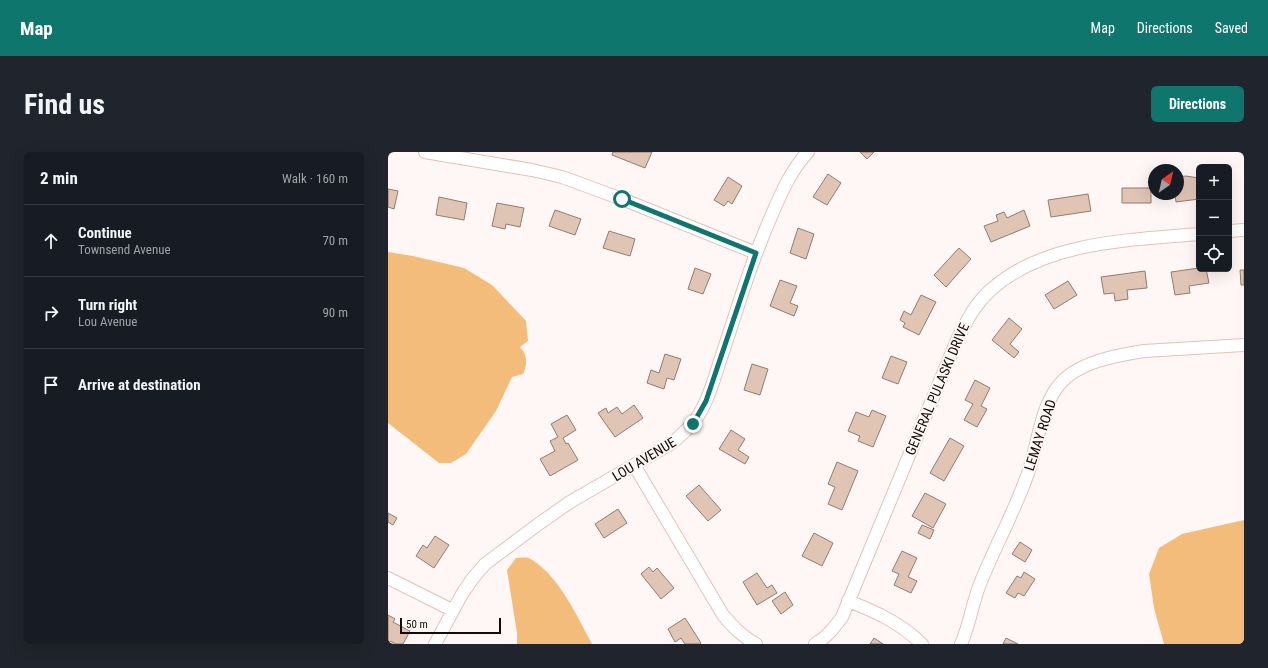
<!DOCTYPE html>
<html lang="en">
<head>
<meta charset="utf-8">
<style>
  body { margin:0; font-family:"Roboto Condensed",sans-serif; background:#20242c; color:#f1f3f6 }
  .controls { position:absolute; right:12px; top:12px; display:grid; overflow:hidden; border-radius:6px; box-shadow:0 4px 16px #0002 }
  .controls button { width:36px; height:36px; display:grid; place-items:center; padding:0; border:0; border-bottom:1px solid #363941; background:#171b24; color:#f1f3f6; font:20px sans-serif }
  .compass { position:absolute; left:760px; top:12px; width:36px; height:36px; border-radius:50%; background:#171b24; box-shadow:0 4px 16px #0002; rotate:34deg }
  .scale { position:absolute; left:12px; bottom:10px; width:101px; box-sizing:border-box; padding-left:4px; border:2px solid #150a08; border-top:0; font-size:11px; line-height:14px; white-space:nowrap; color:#150a08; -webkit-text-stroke:3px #fef7f6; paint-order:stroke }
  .stop { position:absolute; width:12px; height:12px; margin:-9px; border:3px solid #0f766e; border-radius:50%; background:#fff }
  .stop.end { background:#0f766e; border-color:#fff; box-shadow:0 1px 4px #0008 }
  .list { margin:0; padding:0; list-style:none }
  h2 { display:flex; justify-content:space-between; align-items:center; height:52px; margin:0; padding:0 16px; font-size:17px }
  h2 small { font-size:13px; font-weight:400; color:#9ea1a6 }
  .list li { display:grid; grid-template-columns:26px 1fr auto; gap:12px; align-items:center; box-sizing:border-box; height:72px; padding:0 16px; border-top:1px solid #363941 }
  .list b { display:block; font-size:15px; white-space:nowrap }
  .list p { margin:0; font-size:13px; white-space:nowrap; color:#9ea1a6 }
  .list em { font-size:13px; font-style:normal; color:#9ea1a6 }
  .icon { flex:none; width:22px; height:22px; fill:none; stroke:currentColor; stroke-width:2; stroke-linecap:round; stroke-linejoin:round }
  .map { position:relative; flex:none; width:856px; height:492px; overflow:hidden; border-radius:6px }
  header { display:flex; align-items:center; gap:24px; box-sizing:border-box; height:56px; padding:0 20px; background:#0f766e; color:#fff }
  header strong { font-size:19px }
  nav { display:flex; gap:22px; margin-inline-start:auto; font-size:14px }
  .intro { display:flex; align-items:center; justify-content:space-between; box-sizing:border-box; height:96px; padding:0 24px }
  h1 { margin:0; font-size:28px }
  .button { padding:10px 18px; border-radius:6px; background:#0f766e; color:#fff; font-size:14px; font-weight:700 }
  main { display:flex; gap:24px; padding:0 24px }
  aside { flex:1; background:#171b24; border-radius:6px; box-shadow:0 4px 16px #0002 }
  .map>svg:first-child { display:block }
  .green { fill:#f3bc7b }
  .building { fill:#e0c5b5; stroke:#947b6d }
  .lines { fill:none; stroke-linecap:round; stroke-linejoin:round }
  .street-casing { stroke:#e2c2bb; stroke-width:14 }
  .street { stroke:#fff; stroke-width:12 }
  .route { stroke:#0f766e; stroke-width:5 }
  .labels { text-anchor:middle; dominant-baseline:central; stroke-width:4; stroke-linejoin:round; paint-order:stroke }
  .street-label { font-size:14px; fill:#150a08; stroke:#fef7f6 }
</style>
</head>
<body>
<header>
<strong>Map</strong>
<nav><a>Map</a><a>Directions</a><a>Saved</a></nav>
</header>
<div class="intro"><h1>Find us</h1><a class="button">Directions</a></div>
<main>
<aside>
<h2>2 min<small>Walk · 160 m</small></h2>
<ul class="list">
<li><svg class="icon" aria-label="ahead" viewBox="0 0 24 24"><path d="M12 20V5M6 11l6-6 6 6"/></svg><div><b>Continue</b><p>Townsend Avenue</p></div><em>70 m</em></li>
<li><svg class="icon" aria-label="right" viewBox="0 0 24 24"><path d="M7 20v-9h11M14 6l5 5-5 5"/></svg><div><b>Turn right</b><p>Lou Avenue</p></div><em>90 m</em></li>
<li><svg class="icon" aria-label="arrive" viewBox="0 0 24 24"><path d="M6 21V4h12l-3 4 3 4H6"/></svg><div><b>Arrive at destination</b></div></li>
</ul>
</aside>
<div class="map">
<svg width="856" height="492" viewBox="0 0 856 492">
  <rect width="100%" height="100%" fill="#fef7f6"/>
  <path class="green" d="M 0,100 L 25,104 L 76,116 L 104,133 L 138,169 L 140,189 L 132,195 C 139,202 140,212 135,222 L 124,225 L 108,259 L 78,302 L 63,311 L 51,311 L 0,271 Z
    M 856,368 L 856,492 L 776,492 L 766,456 L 761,422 L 771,396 L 794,382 Z
    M 128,406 C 132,406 137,405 141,406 C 170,422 189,464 204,492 L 129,492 L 129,481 L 119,418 Z"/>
  <path class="building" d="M 225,0 L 264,0 L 257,16 L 224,3 Z
    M 472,0 L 486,0 L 479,7 Z
    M 440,22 L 453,31 L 439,53 L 425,45 Z
    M 798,24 L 811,26 L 811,47 L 788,50 L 787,42 L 790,42 L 790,25 Z
    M 340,25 L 354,34 L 344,52 L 340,49 L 336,54 L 326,48 Z
    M 734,36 L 763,36 L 763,51 L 734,51 Z
    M 0,37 L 10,39 L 6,57 L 0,55 Z
    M 700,42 L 703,59 L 663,65 L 660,48 Z
    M 51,45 L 79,51 L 76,68 L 48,63 Z
    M 109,51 L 136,56 L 132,75 L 118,72 L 117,77 L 104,74 Z
    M 167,58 L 193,67 L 187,83 L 161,74 Z
    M 636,58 L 642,74 L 603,90 L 596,74 L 610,69 L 608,63 L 616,60 L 619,66 Z
    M 410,76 L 426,82 L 418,107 L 402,101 Z
    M 221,79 L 247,87 L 242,104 L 215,96 Z
    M 571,96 L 583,107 L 558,135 L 546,123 Z
    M 307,116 L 323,122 L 315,142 L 300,137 Z
    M 811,116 L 811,117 L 818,117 L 821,131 L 801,134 L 802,141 L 787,143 L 783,120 Z
    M 852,118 L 856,118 L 856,133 L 853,133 Z
    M 757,119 L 759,136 L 739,138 L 740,147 L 727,149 L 726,141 L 716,142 L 713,125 Z
    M 392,128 L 409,134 L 402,151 L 410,154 L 406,164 L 382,154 Z
    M 680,129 L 689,143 L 666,157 L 657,143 Z
    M 533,143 L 548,150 L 531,183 L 515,175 L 517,171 L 512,168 L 516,159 L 523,163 Z
    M 621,166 L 634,177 L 622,192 L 631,200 L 626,206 L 604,188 Z
    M 277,202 L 293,207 L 286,228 L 279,226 L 276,237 L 259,231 L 263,218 L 271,221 Z
    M 503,204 L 519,210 L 510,232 L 494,226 Z
    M 364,212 L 380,217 L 372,243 L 356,238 Z
    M 587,228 L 602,236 L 593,254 L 599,257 L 589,275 L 576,268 L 585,252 L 577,248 Z
    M 246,253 L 255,266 L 227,285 L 210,261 L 218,256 L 220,261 L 229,255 L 234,262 Z
    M 484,258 L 498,264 L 485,295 L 470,289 L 472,284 L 460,279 L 468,260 L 481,265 Z
    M 179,263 L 188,278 L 175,286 L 178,292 L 180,291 L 190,308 L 162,324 L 152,307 L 167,299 L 162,289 L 170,285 L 163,272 Z
    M 343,278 L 357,287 L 350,298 L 361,305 L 357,312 L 331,297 Z
    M 562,286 L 576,294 L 556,329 L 542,321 Z
    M 449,310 L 470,319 L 454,358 L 440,352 L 447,335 L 440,332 Z
    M 311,333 L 333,358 L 320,369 L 298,344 Z
    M 537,341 L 558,352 L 545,376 L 524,364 Z
    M 230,357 L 239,371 L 216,386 L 207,372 Z
    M 0,361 L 9,366 L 5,373 L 0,370 Z
    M 534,373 L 546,378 L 542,387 L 530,381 Z
    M 426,381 L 445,391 L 434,414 L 414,404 Z
    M 47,384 L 61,393 L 46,416 L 28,404 L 35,393 L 39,396 Z
    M 632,390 L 644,398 L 637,410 L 624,402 Z
    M 514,399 L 529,406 L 520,425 L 529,429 L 523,441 L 506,433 L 511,422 L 504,419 Z
    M 261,415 L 265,420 L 269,416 L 286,436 L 273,447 L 253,422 Z
    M 636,420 L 647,427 L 636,444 L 630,441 L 627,446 L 618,441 L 629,424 L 633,426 Z
    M 369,421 L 379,436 L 384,433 L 389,441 L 369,453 L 355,430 Z
    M 397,440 L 405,453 L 393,462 L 384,449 Z
    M 0,463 L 7,467 L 5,470 L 22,479 L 15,492 L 8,492 L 2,489 L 1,491 L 0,491 Z
    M 297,466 L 313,491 L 312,492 L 297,492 L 293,486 L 287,490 L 280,477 Z
    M 486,486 L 495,492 L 482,492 Z
    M 618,486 L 630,492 L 615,492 Z"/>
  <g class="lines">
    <defs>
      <path id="street" d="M 37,0 L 144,18 L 174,25 L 234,47 L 368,101
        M 841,79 L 856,78
        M 246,313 L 335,463 C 346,476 354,484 368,492
        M 0,426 L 64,458
        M 460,449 C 489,460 512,471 534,492
        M 47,492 L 74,442 L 85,426 L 97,412 L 152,371 L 182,350 L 284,291 C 291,285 298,279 304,272 C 321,252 327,222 336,197 C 351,151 365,105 385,60 C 394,39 404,17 420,0
        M 427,492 C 439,485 446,476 454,465 L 569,188 C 579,168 588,150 605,136 C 659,89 744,88 811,82
        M 573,492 C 582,472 584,452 592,432 C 607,394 627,359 640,321 C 650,293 652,256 671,233 C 689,210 730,203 756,199 L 856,193"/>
    </defs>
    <use href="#street" class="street-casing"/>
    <use href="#street" class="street"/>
  </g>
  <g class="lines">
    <path class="route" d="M 234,47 L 368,101 L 318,249 L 305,272"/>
  </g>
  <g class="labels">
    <g class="street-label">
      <text transform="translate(549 237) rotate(-67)">GENERAL PULASKI DRIVE</text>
      <text transform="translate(652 283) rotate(-72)">LEMAY ROAD</text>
      <text transform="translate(256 307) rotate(-31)">LOU AVENUE</text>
    </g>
  </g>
</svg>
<div class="controls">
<button>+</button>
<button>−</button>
<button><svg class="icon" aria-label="locate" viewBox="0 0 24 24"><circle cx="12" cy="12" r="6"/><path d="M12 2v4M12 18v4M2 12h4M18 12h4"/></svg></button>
</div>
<svg class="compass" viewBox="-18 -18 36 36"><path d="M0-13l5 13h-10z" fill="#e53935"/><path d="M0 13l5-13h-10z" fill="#9ea1a6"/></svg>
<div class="scale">50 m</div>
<div class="stop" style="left:234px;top:47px"></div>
<div class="stop end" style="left:305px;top:272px"></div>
</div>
</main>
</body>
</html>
